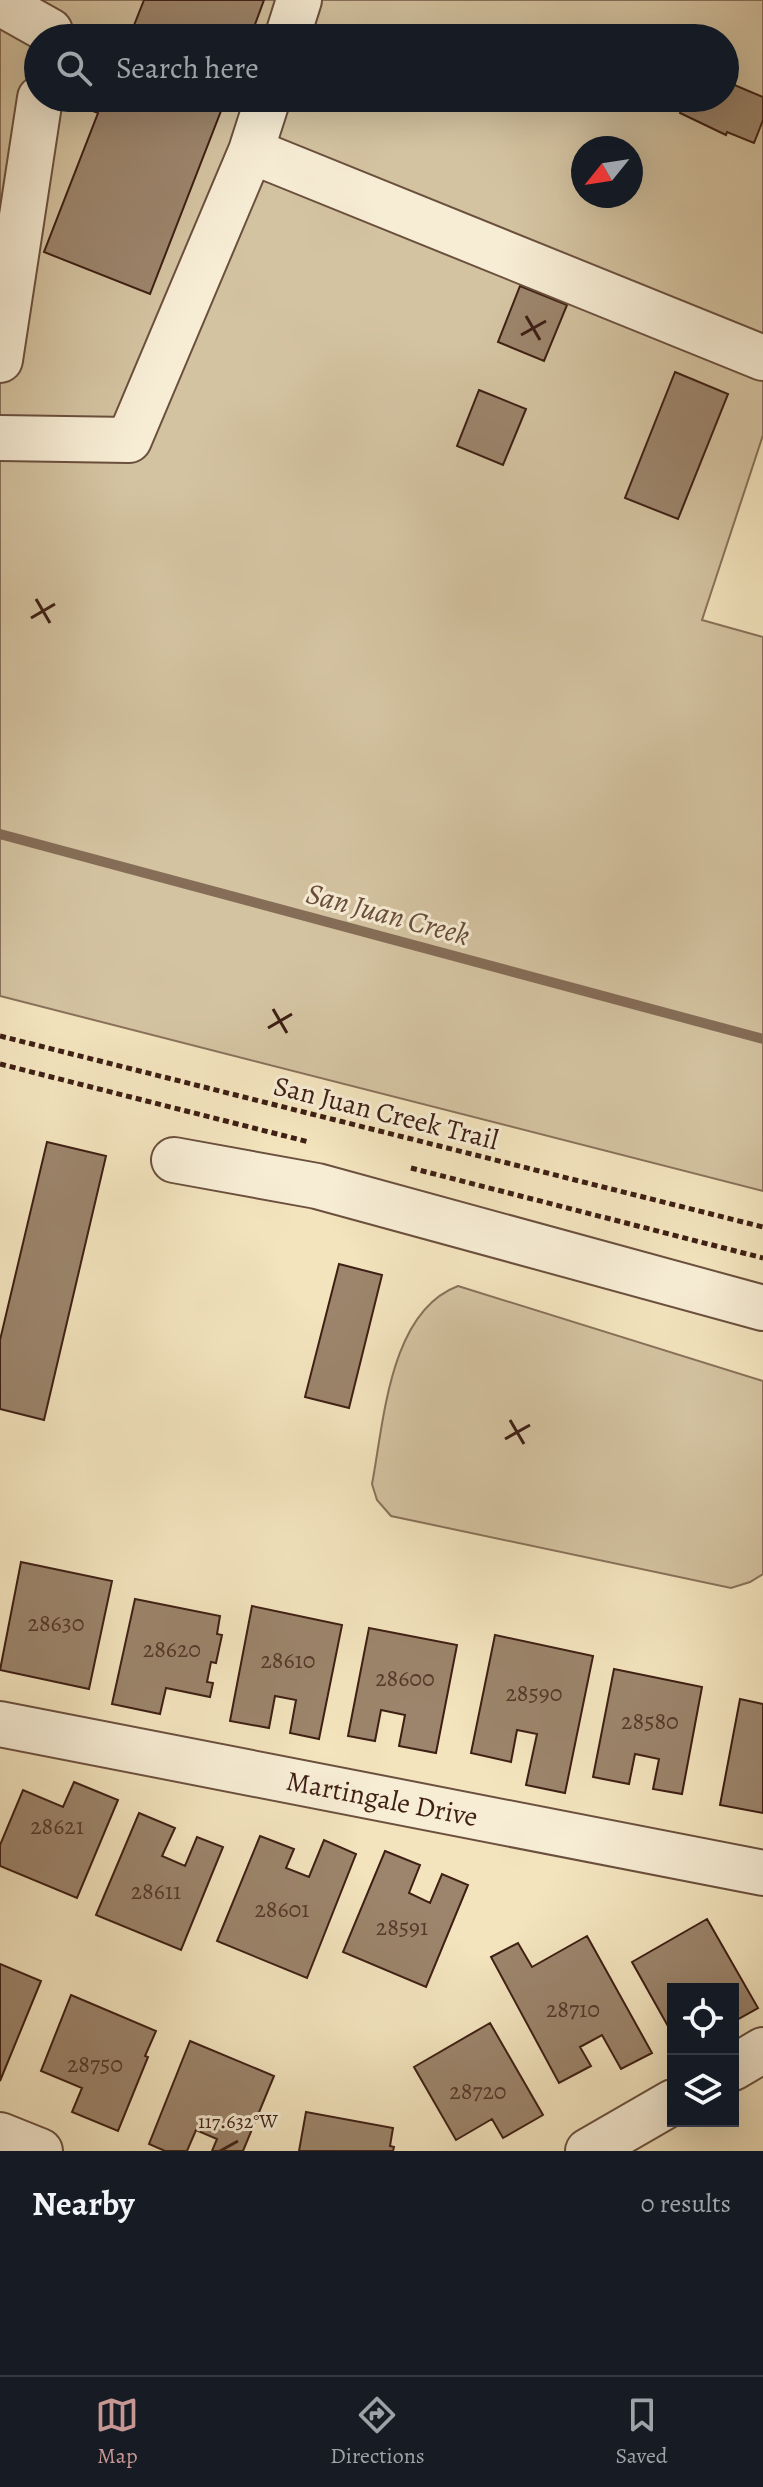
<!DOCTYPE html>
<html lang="en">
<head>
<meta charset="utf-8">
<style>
  body { margin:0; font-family:Alegreya,serif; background:#20242c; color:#f1f3f6 }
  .controls { position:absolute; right:24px; bottom:24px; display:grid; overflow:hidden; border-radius:0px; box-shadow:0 8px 32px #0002 }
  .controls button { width:72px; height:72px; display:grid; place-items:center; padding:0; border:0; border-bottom:2px solid #363941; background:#171b24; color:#f1f3f6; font:40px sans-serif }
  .compass { position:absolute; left:571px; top:136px; width:72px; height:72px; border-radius:50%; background:#171b24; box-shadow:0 8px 32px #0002; rotate:240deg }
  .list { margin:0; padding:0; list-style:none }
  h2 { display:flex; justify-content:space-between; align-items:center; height:104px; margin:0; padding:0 32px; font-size:34px }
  h2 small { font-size:26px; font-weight:400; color:#9ea1a6 }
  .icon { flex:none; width:44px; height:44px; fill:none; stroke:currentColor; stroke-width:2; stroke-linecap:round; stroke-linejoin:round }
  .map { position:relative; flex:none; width:763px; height:2151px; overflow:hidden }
  .search { position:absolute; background:#171b24; box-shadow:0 8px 32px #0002; left:24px; right:24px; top:24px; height:88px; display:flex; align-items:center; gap:20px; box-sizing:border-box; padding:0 28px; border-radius:44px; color:#9ea1a6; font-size:30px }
  .sheet { height:224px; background:#171b24 }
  nav { display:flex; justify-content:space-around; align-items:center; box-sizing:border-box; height:112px; border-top:2px solid #363941; background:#171b24; font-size:22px; color:#9ea1a6 }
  nav a { display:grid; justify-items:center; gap:4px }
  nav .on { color:#c59692 }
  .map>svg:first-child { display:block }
  .green { fill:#d4c3a1; stroke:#89715a; stroke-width:2; fill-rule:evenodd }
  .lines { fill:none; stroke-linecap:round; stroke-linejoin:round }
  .stream { stroke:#856d57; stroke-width:10 }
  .building { fill:#9c856c; stroke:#3e1f14; stroke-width:2 }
  .minor-casing { stroke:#6b503e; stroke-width:48 }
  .path { stroke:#3e1f14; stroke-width:5; stroke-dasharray:6 4; stroke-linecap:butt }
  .minor { stroke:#f7edd5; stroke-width:44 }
  .ticks { fill:none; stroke:#3e1f14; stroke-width:3 }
  .labels { text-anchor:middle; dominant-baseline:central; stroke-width:6; stroke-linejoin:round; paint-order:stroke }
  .number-label { font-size:24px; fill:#56382a }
  .street-label { font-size:28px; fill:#3e1f14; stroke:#f7edd5 }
  .water-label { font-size:30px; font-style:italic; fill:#684c3b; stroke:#f7edd5 }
  .ticks-label { font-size:20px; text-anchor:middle; fill:#3e1f14; stroke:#f7edd5; stroke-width:6; stroke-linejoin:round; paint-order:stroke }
</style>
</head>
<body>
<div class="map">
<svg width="763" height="2151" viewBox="0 0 763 2151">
  <rect width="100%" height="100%" fill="#f3e4be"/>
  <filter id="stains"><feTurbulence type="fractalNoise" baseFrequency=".0025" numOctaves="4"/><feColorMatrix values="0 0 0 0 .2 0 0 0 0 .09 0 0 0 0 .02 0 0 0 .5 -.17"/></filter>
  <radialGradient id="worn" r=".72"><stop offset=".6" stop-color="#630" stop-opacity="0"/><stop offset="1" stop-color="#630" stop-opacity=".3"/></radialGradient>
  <path class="green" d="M 0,0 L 763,0 L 763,435 L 702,620 L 763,637 L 763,1191 L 0,996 ZM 38,38 L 725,38 L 725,98 L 38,98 ZM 583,148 L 631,148 L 631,196 L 583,196 Z
    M 458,1286 L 763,1381 L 763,1574 L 750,1582 L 731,1588 L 391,1516 L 377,1500 L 372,1484 C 384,1422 389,1312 458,1286 Z"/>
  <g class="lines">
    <path class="stream" d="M 0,834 L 763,1039"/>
  </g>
  <path class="building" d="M 144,0 L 264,0 L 250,38 L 129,38 Z
    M 725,81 L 763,97 L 763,120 L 754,143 L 727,132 L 726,135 L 680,113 L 687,98 L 725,98 Z
    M 87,98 L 226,98 L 150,294 L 44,252 L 98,113 L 83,107 Z
    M 520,286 L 567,305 L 544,361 L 498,342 Z
    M 675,372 L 728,394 L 678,519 L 625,498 Z
    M 479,390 L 526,409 L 503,465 L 457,446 Z
    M 47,1142 L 106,1156 L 44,1420 L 0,1409 L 0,1340 Z
    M 339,1264 L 382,1275 L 349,1408 L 305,1397 Z
    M 21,1562 L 112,1581 L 89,1689 L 0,1670 Z
    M 135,1599 L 220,1616 L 217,1634 L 222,1635 L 216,1663 L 211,1662 L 207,1682 L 213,1683 L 210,1697 L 166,1688 L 160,1714 L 112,1704 Z
    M 252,1606 L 342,1625 L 319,1739 L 290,1733 L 296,1700 L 275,1696 L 269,1728 L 230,1721 Z
    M 369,1628 L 457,1645 L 436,1753 L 399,1746 L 405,1715 L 381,1710 L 375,1741 L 348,1736 Z
    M 495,1635 L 593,1656 L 565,1793 L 526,1785 L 537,1734 L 517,1730 L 511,1762 L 471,1753 Z
    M 614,1669 L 702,1687 L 682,1794 L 653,1789 L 659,1759 L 635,1754 L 629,1784 L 593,1777 Z
    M 740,1699 L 763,1704 L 763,1813 L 720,1805 Z
    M 74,1782 L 118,1800 L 77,1898 L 0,1866 L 0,1845 L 23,1790 L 63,1807 Z
    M 139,1813 L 175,1828 L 162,1856 L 185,1866 L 197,1837 L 223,1847 L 181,1950 L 96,1915 Z
    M 260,1836 L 294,1849 L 286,1868 L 309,1877 L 324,1840 L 356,1854 L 307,1978 L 217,1941 Z
    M 385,1851 L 420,1865 L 409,1893 L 430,1903 L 442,1874 L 468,1885 L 426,1987 L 343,1952 Z
    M 707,1919 L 758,2008 L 733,2022 L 733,1989 L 673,1989 L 673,2026 L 669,2028 L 632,1962 Z
    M 587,1936 L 652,2053 L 621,2069 L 602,2035 L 580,2047 L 591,2066 L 559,2083 L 491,1957 L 518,1943 L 532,1967 Z
    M 0,1964 L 41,1981 L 0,2081 Z
    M 71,1995 L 156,2031 L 145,2056 L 148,2057 L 118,2131 L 72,2112 L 82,2088 L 41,2071 Z
    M 490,2023 L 543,2115 L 503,2138 L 492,2119 L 456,2140 L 414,2067 Z
    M 190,2041 L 274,2076 L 243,2151 L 212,2151 L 217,2139 L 196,2130 L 187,2151 L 165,2151 L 149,2144 Z
    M 306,2112 L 393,2128 L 390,2146 L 394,2147 L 393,2151 L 299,2151 Z"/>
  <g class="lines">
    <defs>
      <path id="minor" d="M 0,3 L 50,31
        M 287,38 L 299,0
        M 268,98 L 251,151 L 763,358
        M 0,360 L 40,98
        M 0,438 L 129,440 L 251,151
        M 174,1160 L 317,1186 L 763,1308
        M 0,1724 L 763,1873
        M 733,2068 L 763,2050
        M 0,2135 L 40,2151
        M 588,2151 L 673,2102"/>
    </defs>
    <use href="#minor" class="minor-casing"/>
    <path class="path" d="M 0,1036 L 763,1227
      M 0,1064 L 309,1142
      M 411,1168 L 763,1258"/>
    <use href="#minor" class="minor"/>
  </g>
  <path class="ticks" d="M 526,316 L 540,340M 521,335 L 546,321M 36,599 L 50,623M 31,618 L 55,604M 273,1009 L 287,1033M 268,1028 L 292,1014M 510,1420 L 524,1444M 505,1439 L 530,1425M 220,2151 L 238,2141"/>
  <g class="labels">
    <g class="number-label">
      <text x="56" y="1623">28630</text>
      <text x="172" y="1649">28620</text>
      <text x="288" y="1660">28610</text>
      <text x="405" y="1678">28600</text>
      <text x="534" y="1693">28590</text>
      <text x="650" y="1721">28580</text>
      <text x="57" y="1826">28621</text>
      <text x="156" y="1891">28611</text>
      <text x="282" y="1909">28601</text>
      <text x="402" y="1927">28591</text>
      <text x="573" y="2009">28710</text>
      <text x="95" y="2064">28750</text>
      <text x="478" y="2091">28720</text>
    </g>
    <g class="street-label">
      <text transform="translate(386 1113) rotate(14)">San Juan Creek Trail</text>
      <text transform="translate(382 1799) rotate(11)">Martingale Drive</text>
    </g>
    <g class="water-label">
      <text transform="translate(388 914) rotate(15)">San Juan Creek</text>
    </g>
  </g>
  <g class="ticks-label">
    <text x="238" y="2128">117.632°W</text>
  </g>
  <rect width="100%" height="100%" filter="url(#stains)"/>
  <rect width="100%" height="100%" fill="url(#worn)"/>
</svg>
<div class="controls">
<button><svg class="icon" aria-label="locate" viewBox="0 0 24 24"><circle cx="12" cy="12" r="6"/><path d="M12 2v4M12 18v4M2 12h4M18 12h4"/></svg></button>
<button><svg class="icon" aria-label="layers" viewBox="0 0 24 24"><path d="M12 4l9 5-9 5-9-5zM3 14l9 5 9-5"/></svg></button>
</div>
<svg class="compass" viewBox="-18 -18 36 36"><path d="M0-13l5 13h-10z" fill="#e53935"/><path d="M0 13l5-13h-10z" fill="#9ea1a6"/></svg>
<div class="search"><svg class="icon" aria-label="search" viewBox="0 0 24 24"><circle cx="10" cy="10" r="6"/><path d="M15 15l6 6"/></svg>Search here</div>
</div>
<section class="sheet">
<h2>Nearby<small>0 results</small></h2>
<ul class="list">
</ul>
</section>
<nav>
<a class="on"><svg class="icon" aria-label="map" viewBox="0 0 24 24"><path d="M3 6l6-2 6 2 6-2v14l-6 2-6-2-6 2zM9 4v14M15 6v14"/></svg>Map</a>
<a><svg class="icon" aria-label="directions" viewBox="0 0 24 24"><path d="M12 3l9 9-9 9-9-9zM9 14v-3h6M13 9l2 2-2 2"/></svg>Directions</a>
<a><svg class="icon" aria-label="saved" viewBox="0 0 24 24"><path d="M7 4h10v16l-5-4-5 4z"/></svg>Saved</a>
</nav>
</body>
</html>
